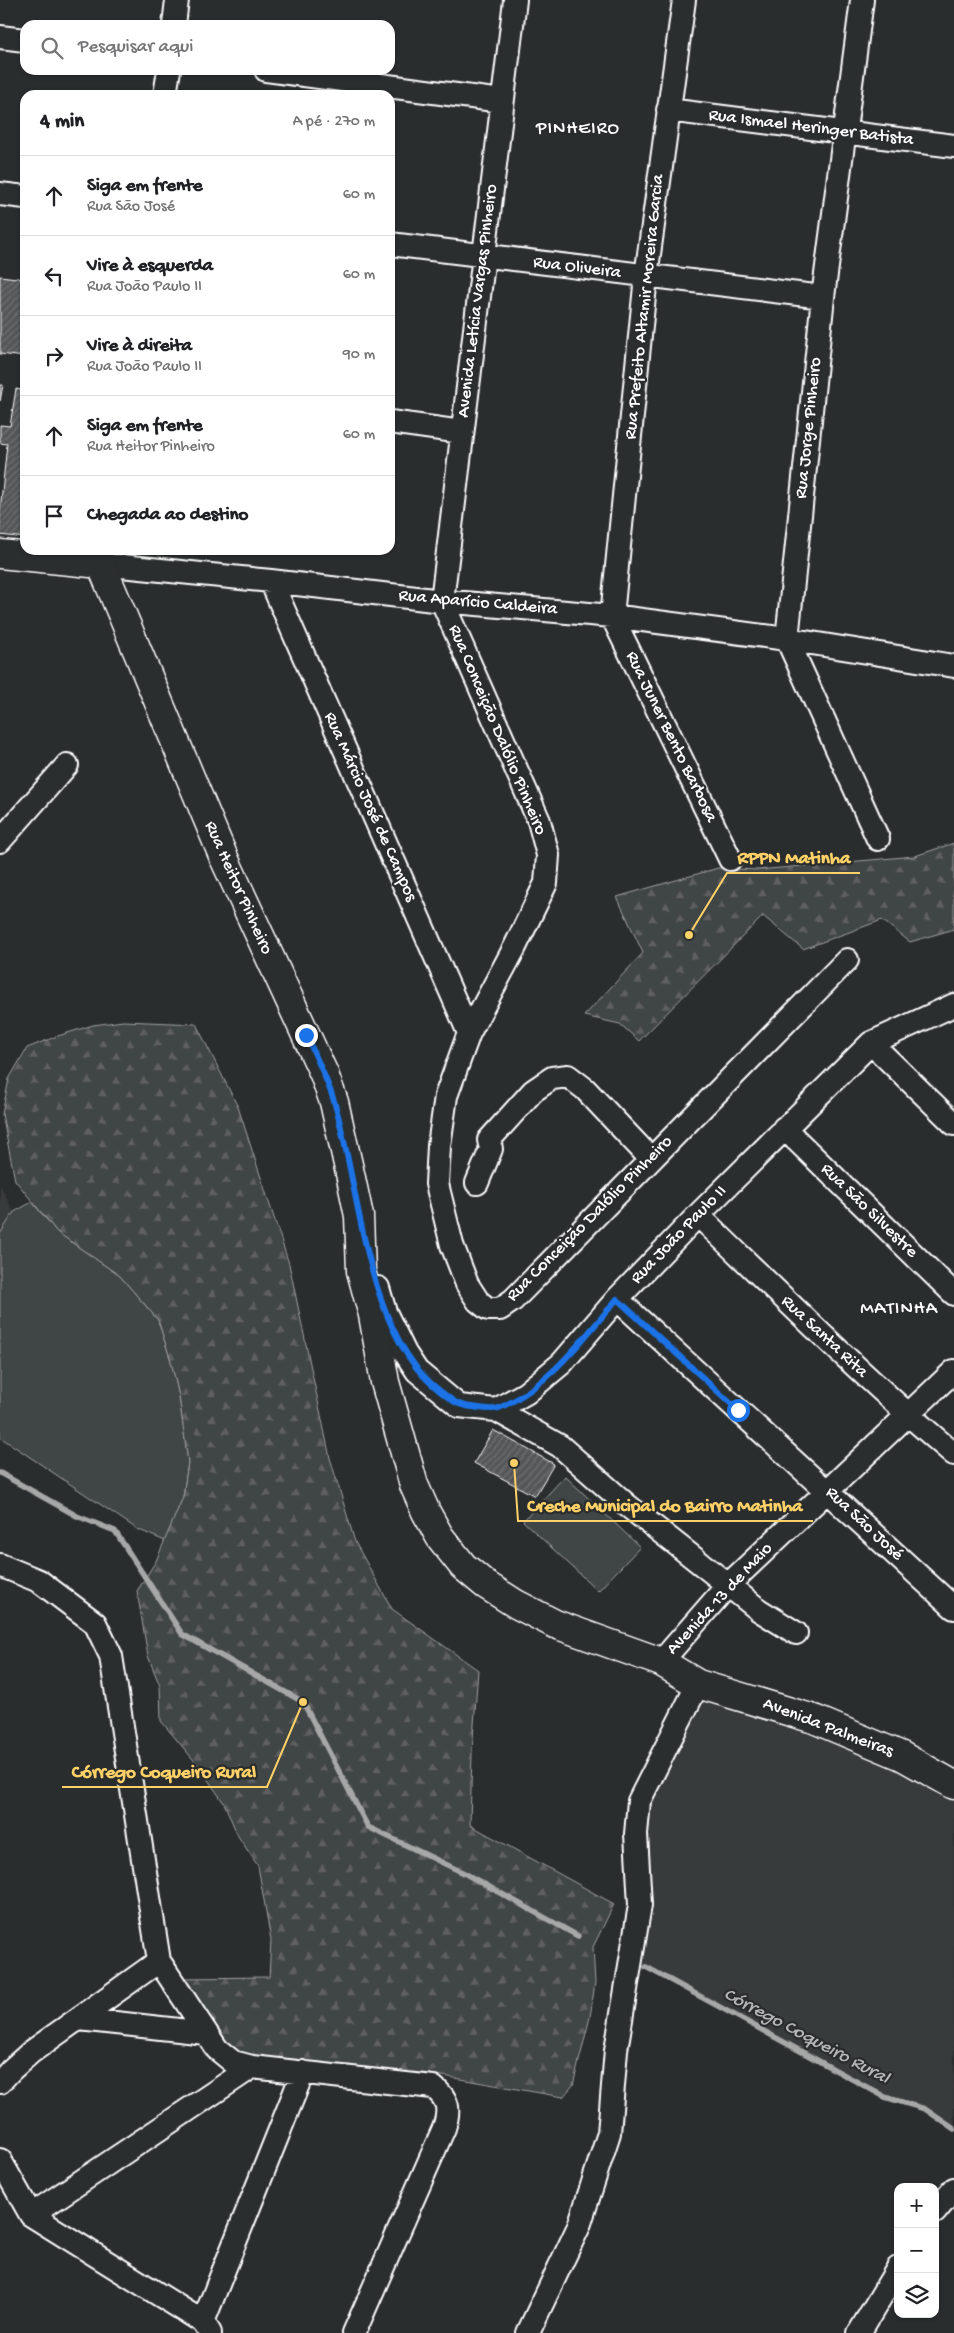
<!DOCTYPE html>
<html lang="pt">
<head>
<meta charset="utf-8">
<style>
  body { margin:0; font-family:"Gochi Hand",sans-serif; background:#f2f2f2; color:#202124 }
  .controls { position:absolute; right:15px; bottom:15px; display:grid; overflow:hidden; border-radius:10px; box-shadow:0 1px 4px #0004 }
  .controls button { width:45px; height:45px; display:grid; place-items:center; padding:0; border:0; border-bottom:1px solid #e0e0e0; background:#fff; color:#202124; font:25px sans-serif }
  .stop { position:absolute; width:15px; height:15px; margin:-11px; border:4px solid #1a73e8; border-radius:50%; background:#fff }
  .stop.end { background:#1a73e8; border-color:#fff; box-shadow:0 1px 5px #0008 }
  .list { margin:0; padding:0; list-style:none }
  h2 { display:flex; justify-content:space-between; align-items:center; height:65px; margin:0; padding:0 20px; font-size:21px }
  h2 small { font-size:16px; font-weight:400; color:#757577 }
  .list li { display:grid; grid-template-columns:32px 1fr auto; gap:15px; align-items:center; box-sizing:border-box; height:80px; padding:0 20px; border-top:1px solid #e0e0e0 }
  .list b { display:block; font-size:19px; white-space:nowrap }
  .list p { margin:0; font-size:16px; white-space:nowrap; color:#757577 }
  .list em { font-size:16px; font-style:normal; color:#757577 }
  .icon { flex:none; width:28px; height:28px; fill:none; stroke:currentColor; stroke-width:2; stroke-linecap:round; stroke-linejoin:round }
  .map { position:relative; flex:none; width:954px; height:2333px; overflow:hidden }
  .search { position:absolute; background:#fff; box-shadow:0 1px 4px #0004; left:20px; top:20px; width:375px; height:55px; display:flex; align-items:center; gap:12px; box-sizing:border-box; padding:0 18px; border-radius:15px; color:#757577; font-size:19px }
  .panel { position:absolute; background:#fff; box-shadow:0 1px 4px #0004; left:20px; top:90px; width:375px; height:465px; border-radius:15px }
  .map>svg:first-child { display:block }
  .built { fill:#373a3b }
  .grass { fill:#414445; stroke:#a0a2a2 }
  .forest { fill:url(#forest-firs); stroke:#a0a2a2 }
  .lines { fill:none; stroke-linecap:round; stroke-linejoin:round }
  .stream { stroke:#a6a7a7; stroke-width:5.5 }
  .building { fill:url(#building-hatch); stroke:#fff }
  .minor-casing { stroke:#fff; stroke-width:26 }
  .tertiary-casing { stroke:#fff; stroke-width:31 }
  .minor { stroke:#2a2d2e; stroke-width:22 }
  .tertiary { stroke:#2a2d2e; stroke-width:28 }
  .route { stroke:#1a73e8; stroke-width:6 }
  .labels { text-anchor:middle; dominant-baseline:central; stroke-width:4.5; stroke-linejoin:round; paint-order:stroke }
  .street-label { font-size:18px; fill:#fff; stroke:#2a2d2e }
  .neighbourhood-label { font-size:19px; letter-spacing:1px; fill:#fff; stroke:#2a2d2e }
  .water-label { font-size:19px; font-style:italic; fill:#b4b6b6; stroke:#2a2d2e }
  .leader { fill:none; stroke:#ffd166; stroke-width:2 }
  .callout-dot { fill:#ffd166; stroke:#2a2d2e; stroke-width:2 }
  .callout-label { font-size:19px; text-anchor:middle; font-weight:bold; fill:#ffd166; stroke:#2a2d2e; stroke-width:4.5; stroke-linejoin:round; paint-order:stroke }
</style>
</head>
<body>
<div class="map">
<svg width="954" height="2333" viewBox="0 0 954 2333">
  <defs>
    <pattern id="forest-firs" width="22" height="20" patternUnits="userSpaceOnUse" patternTransform="scale(1.25)"><rect width="22" height="20" fill="#414445"/><path d="M5 1l3.5 6h-7zM16 11l3.5 6h-7z" fill="#5e6061"/></pattern>
    <pattern id="building-hatch" width="6" height="6" patternUnits="userSpaceOnUse" patternTransform="scale(1.25)"><rect width="6" height="6" fill="#555758"/><path d="M-1 1l2-2M0 6l6-6M5 7l2-2" fill="none" stroke="#6e7071"/></pattern>
  </defs>
  <rect width="100%" height="100%" fill="#2a2d2e"/>
  <filter id="ink" filterUnits="userSpaceOnUse"><feTurbulence type="fractalNoise" baseFrequency=".02" numOctaves="2"/><feDisplacementMap in="SourceGraphic" scale="10" xChannelSelector="R" yChannelSelector="G"/><feConvolveMatrix kernelMatrix="1 2 1 2 8 2 1 2 1" color-interpolation-filters="sRGB"/></filter>
  <g filter="url(#ink)">
    <path class="built" d="M 0,1185 L 14,1212 L 0,1234 Z
      M 698,1684 L 954,1785 L 954,2129 L 925,2109 L 885,2097 L 630,1960 L 636,1834 Z"/>
    <path class="grass" d="M 32,1202 L 57,1232 L 120,1276 L 158,1320 L 171,1361 L 179,1396 L 188,1462 L 183,1497 L 165,1541 L 137,1529 L 0,1437 L 0,1234 L 14,1212 Z
      M 565,1476 L 640,1547 L 598,1591 L 523,1521 Z"/>
    <path class="forest" d="M 954,843 L 954,929 L 910,942 L 882,920 L 803,949 L 763,916 L 639,1041 L 620,1024 L 584,1016 L 643,953 L 617,897 L 718,868 L 758,870 L 915,856 Z
      M 123,1021 L 196,1024 L 238,1107 L 289,1264 L 330,1458 L 355,1542 L 392,1609 L 478,1670 L 472,1752 L 470,1825 L 614,1904 L 593,1947 L 595,1983 L 590,2017 L 573,2085 L 563,2097 L 437,2075 L 311,2065 L 239,2054 L 210,2024 L 183,1978 L 269,1977 L 271,1940 L 258,1866 L 238,1836 L 224,1803 L 197,1764 L 161,1721 L 160,1686 L 148,1656 L 137,1591 L 156,1561 L 183,1497 L 188,1462 L 179,1396 L 171,1361 L 158,1320 L 120,1276 L 57,1232 L 15,1180 L 2,1114 L 9,1079 L 27,1048 L 55,1037 L 93,1025 Z"/>
    <g class="lines">
      <path class="stream" d="M 0,1473 L 77,1516 L 115,1531 L 182,1634 L 303,1702 L 368,1827 L 464,1873 L 578,1936
        M 646,1967 L 885,2097 L 925,2109 L 954,2129"/>
    </g>
    <path class="building" d="M 0,276 L 25,279 L 25,357 L 0,354 Z
      M 0,385 L 3,385 L 0,401 Z
      M 16,389 L 25,391 L 25,538 L 0,535 L 0,511 L 7,444 L 0,443 L 0,425 L 10,426 Z
      M 493,1430 L 554,1464 L 535,1496 L 474,1463 Z"/>
    <g class="lines">
      <defs>
        <path id="minor" d="M 684,0 L 646,276 L 612,616 L 730,859
          M 862,0 L 823,297 L 787,639 L 878,839
          M 174,25 L 177,0
          M 0,37 L 25,40
          M 266,70 L 502,101
          M 165,95 L 169,70
          M 668,110 L 954,146
          M 0,194 L 25,197
          M 390,244 L 823,297
          M 390,422 L 462,432
          M 103,550 L 101,564 L 271,581 L 442,601 L 612,616 L 787,639 L 954,666
          M 271,581 L 469,1033
          M 442,601 L 539,821 L 548,855 L 546,883 L 515,947 L 469,1033 L 446,1096 L 439,1146 L 437,1184 L 452,1245 L 467,1284 L 478,1301 L 488,1309 L 500,1309 L 513,1300 L 847,960
          M 442,601 L 515,0
          M 0,841 L 67,765
          M 871,1043 L 954,1124
          M 784,1128 L 954,1294
          M 477,1183 L 491,1149 L 489,1140 L 533,1091 L 552,1078 L 568,1076 L 585,1089 L 650,1158
          M 698,1215 C 782,1296 865,1379 954,1454
          M 378,1288 L 385,1312 L 405,1353 L 417,1371 L 459,1406 L 496,1410 L 526,1393 L 562,1363 L 617,1299 L 698,1215 L 871,1043 L 954,1005
          M 617,1299 L 954,1608
          M 496,1410 L 560,1446 L 628,1506 L 728,1585 L 759,1610 L 796,1633
          M 0,1565 L 39,1581 L 95,1623 L 111,1656 L 159,1961 L 30,2053 L 11,2070 L 0,2082
          M 661,1662 L 728,1585 L 954,1371
          M 159,1961 L 217,2049 L 233,2062 L 252,2067 L 433,2087 C 449,2099 450,2110 444,2128 L 354,2333
          M 79,2019 L 206,2033
          M 0,2160 L 31,2215 L 203,2322 L 210,2333
          M 935,2212 L 954,2189
          M 31,2215 L 252,2067
          M 203,2322 L 303,2072
          M 528,2333 L 579,2226 L 609,2133 L 616,2050 L 640,1905 L 636,1834 L 639,1801 L 698,1684
          M 859,2333 L 898,2268"/>
        <path id="tertiary" d="M 0,554 L 101,564 L 224,858 L 324,1074 L 334,1102 L 351,1178 L 359,1216 L 361,1271 L 373,1315 L 385,1382 L 405,1453 L 414,1485 L 426,1512 L 440,1537 L 463,1566 L 486,1585 L 516,1604 L 555,1624 L 661,1662 L 698,1684 L 814,1719 L 902,1756 L 954,1785"/>
      </defs>
      <use href="#minor" class="minor-casing"/>
      <use href="#tertiary" class="tertiary-casing"/>
      <use href="#minor" class="minor"/>
      <use href="#tertiary" class="tertiary"/>
    </g>
  </g>
  <g class="lines" filter="url(#ink)">
    <path class="route" d="M 306,1035 C 316,1057 327,1079 334,1101 C 360,1186 365,1335 440,1391 C 451,1400 458,1406 472,1407 C 480,1408 492,1411 499,1408 C 548,1387 583,1339 617,1299 L 738,1410"/>
  </g>
  <g class="labels">
    <g class="street-label">
      <text transform="translate(811 128) rotate(7)">Rua Ismael Heringer Batista</text>
      <text transform="translate(577 268) rotate(7)">Rua Oliveira</text>
      <text transform="translate(478 301) rotate(-83)">Avenida Letícia Vargas Pinheiro</text>
      <text transform="translate(645 307) rotate(-84)">Rua Prefeito Altamir Moreira Garcia</text>
      <text transform="translate(809 428) rotate(-84)">Rua Jorge Pinheiro</text>
      <text transform="translate(478 603) rotate(5)">Rua Aparício Caldeira</text>
      <text transform="translate(497 730) rotate(67)">Rua Conceição Dalólio Pinheiro</text>
      <text transform="translate(671 737) rotate(64)">Rua Juner Bento Barbosa</text>
      <text transform="translate(370 807) rotate(66)">Rua Márcio José de Campos</text>
      <text transform="translate(238 888) rotate(66)">Rua Heitor Pinheiro</text>
      <text transform="translate(869 1211) rotate(44)">Rua São Silvestre</text>
      <text transform="translate(590 1219) rotate(-45)">Rua Conceição Dalólio Pinheiro</text>
      <text transform="translate(679 1235) rotate(-46)">Rua João Paulo II</text>
      <text transform="translate(824 1337) rotate(43)">Rua Santa Rita</text>
      <text transform="translate(864 1524) rotate(43)">Rua São José</text>
      <text transform="translate(720 1599) rotate(-47)">Avenida 13 de Maio</text>
      <text transform="translate(828 1728) rotate(21)">Avenida Palmeiras</text>
    </g>
    <g class="neighbourhood-label">
      <text x="578" y="129">PINHEIRO</text>
      <text x="899" y="1309">MATINHA</text>
    </g>
    <g class="water-label">
      <text transform="translate(806 2037) rotate(28)">Córrego Coqueiro Rural</text>
    </g>
  </g>
  <path class="leader" d="M689 935L727 873H860M514 1463L518 1521H813M303 1702L267 1787H62"/>
  <g class="callout-dot">
    <circle cx="689" cy="935" r="5"/>
    <circle cx="514" cy="1463" r="5"/>
    <circle cx="303" cy="1702" r="5"/>
  </g>
  <g class="callout-label">
    <text x="794" y="863">RPPN Matinha</text>
    <text x="665" y="1511">Creche Municipal do Bairro Matinha</text>
    <text x="164" y="1777">Córrego Coqueiro Rural</text>
  </g>
</svg>
<div class="controls">
<button>+</button>
<button>−</button>
<button><svg class="icon" aria-label="layers" viewBox="0 0 24 24"><path d="M12 4l9 5-9 5-9-5zM3 14l9 5 9-5"/></svg></button>
</div>
<div class="stop" style="left:738px;top:1410px"></div>
<div class="stop end" style="left:306px;top:1035px"></div>
<div class="search"><svg class="icon" aria-label="search" viewBox="0 0 24 24"><circle cx="10" cy="10" r="6"/><path d="M15 15l6 6"/></svg>Pesquisar aqui</div>
<section class="panel">
<h2>4 min<small>A pé · 270 m</small></h2>
<ul class="list">
<li><svg class="icon" aria-label="ahead" viewBox="0 0 24 24"><path d="M12 20V5M6 11l6-6 6 6"/></svg><div><b>Siga em frente</b><p>Rua São José</p></div><em>60 m</em></li>
<li><svg class="icon" aria-label="left" viewBox="0 0 24 24"><path d="M17 20v-9H6M10 6l-5 5 5 5"/></svg><div><b>Vire à esquerda</b><p>Rua João Paulo II</p></div><em>60 m</em></li>
<li><svg class="icon" aria-label="right" viewBox="0 0 24 24"><path d="M7 20v-9h11M14 6l5 5-5 5"/></svg><div><b>Vire à direita</b><p>Rua João Paulo II</p></div><em>90 m</em></li>
<li><svg class="icon" aria-label="ahead" viewBox="0 0 24 24"><path d="M12 20V5M6 11l6-6 6 6"/></svg><div><b>Siga em frente</b><p>Rua Heitor Pinheiro</p></div><em>60 m</em></li>
<li><svg class="icon" aria-label="arrive" viewBox="0 0 24 24"><path d="M6 21V4h12l-3 4 3 4H6"/></svg><div><b>Chegada ao destino</b></div></li>
</ul>
</section>
</div>
</body>
</html>
